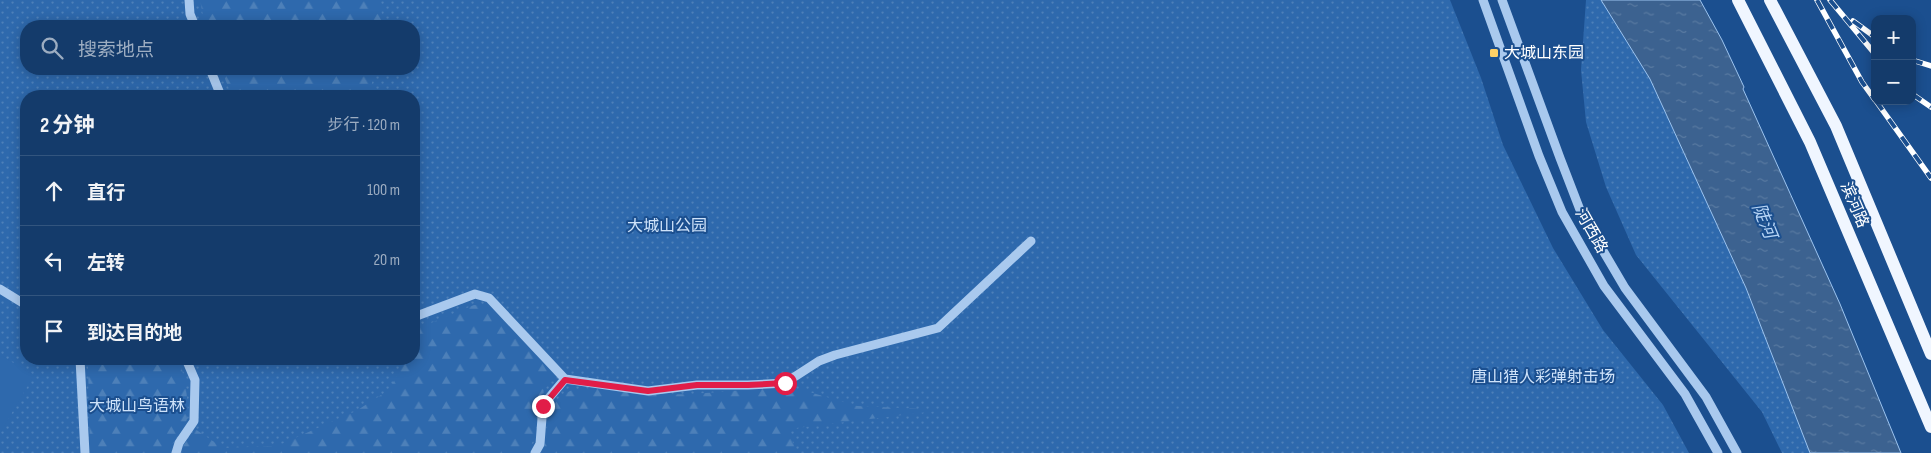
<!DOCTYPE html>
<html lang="zh">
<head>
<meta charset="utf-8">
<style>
  body { margin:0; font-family:"Sofia Sans Condensed","Noto Sans SC",sans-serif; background:#1d4271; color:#f1f3f6 }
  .controls { position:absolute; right:15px; top:15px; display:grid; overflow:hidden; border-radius:10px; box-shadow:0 2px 12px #0003 }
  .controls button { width:45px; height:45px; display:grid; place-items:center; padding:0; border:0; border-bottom:1px solid #33557e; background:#143b6b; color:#f1f3f6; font:25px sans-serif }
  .stop { position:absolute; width:15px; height:15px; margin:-11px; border:4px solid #e11d48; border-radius:50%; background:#fff }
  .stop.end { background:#e11d48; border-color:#fff; box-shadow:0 1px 5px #0008 }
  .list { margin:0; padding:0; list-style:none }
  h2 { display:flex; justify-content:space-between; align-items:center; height:65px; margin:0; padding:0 20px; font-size:21px }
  h2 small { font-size:16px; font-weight:400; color:#9dadc1 }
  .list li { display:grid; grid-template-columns:32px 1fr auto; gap:15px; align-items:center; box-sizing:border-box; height:70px; padding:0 20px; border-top:1px solid #33557e }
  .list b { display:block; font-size:19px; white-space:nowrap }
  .list em { font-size:16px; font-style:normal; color:#9dadc1 }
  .icon { flex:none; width:28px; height:28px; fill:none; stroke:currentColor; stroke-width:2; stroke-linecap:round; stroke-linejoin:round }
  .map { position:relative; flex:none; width:1931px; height:453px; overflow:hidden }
  .search { position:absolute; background:#143b6b; box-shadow:0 2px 12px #0003; left:20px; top:20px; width:400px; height:55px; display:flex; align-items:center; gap:12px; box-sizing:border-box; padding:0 18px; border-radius:20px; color:#9dadc1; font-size:19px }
  .panel { position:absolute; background:#143b6b; box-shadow:0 2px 12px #0003; left:20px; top:90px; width:400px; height:275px; border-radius:20px }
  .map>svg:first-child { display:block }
  .green { fill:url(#green-dots); fill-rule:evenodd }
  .forest { fill:url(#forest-firs) }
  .pitch { fill:#2e69ad }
  .water { fill:url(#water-ripples); stroke:#9cc4f0 }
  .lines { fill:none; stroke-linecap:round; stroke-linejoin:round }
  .minor { stroke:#a9c9ee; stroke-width:9 }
  .major { stroke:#f0f6ff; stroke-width:12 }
  .rail-casing { stroke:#fff; stroke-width:5.5 }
  .rail { stroke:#1b4f8f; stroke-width:4; stroke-dasharray:11; stroke-linecap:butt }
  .route { stroke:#e11d48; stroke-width:6 }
  .poi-dot { fill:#ffd166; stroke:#1b4f8f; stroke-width:2 }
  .labels { text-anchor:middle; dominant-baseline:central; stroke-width:4; stroke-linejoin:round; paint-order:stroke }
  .poi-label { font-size:16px; fill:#fff; stroke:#1b4f8f; text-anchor:start }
  .street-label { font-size:16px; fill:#fff; stroke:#1b4f8f }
  .park-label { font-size:16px; fill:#cfe3fa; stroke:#1b4f8f }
  .water-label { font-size:18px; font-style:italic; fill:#b5d3f5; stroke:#1b4f8f }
</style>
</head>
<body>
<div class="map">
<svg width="1931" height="453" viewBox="0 0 1931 453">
  <defs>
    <pattern id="green-dots" width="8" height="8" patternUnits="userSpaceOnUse" patternTransform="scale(1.25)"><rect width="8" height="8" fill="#2e69ad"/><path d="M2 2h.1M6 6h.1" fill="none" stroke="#4d80b9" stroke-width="1.8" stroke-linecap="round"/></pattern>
    <pattern id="forest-firs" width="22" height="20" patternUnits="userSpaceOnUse" patternTransform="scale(1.25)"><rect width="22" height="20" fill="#2e69ad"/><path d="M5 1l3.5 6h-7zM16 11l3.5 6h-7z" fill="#4d80b9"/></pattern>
    <pattern id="water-ripples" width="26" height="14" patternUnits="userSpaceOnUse" patternTransform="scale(1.25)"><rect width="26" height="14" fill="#3c6290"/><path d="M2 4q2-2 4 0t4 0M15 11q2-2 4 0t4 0" fill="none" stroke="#597aa1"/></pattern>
  </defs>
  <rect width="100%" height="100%" fill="#1b4f8f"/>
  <path class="green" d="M 0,0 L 1450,0 L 1481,78 L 1503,145 L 1553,248 L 1603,330 L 1663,405 L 1689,453 L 0,453 ZM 26,26 L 414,26 L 414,69 L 26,69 ZM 26,96 L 414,96 L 414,359 L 26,359 Z
    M 1586,0 L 1601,0 L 1650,79 L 1746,288 L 1810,453 L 1782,453 L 1762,412 L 1636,255 L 1606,187 L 1586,122 L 1581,70 Z"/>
  <path class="forest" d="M 200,0 L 381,0 L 382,26 L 205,26 Z
    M 221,69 L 376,69 L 368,96 L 232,96 Z
    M 474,305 L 488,306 L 556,373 L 537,401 L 535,437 L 527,453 L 182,453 L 183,446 L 195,429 L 223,448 L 277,446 L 356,411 L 389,390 L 406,359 L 414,359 L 414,330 Z
    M 103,359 L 178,359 C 184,369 191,411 186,422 C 181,433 173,440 168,453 L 90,453 L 88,363 Z
    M 776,387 L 799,389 L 857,406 L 944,410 L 788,429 L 797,453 L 541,453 C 552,437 541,417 558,400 C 562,396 568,391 573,390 C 599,385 627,394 654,394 C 694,396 736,390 776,387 Z"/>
  <path class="pitch" d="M 0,355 L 34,375 L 0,433 Z"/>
  <path class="water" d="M 1601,0 L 1700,0 L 1722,40 L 1744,87 L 1743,89 L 1840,304 L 1901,453 L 1810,453 L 1746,288 L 1650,79 Z"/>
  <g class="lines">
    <path class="minor" d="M 189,0 L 190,14 L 195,26
      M 1483,0 L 1539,156 L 1562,212 L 1604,286 L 1685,394 L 1718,453
      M 1502,0 L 1560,158 L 1582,215 L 1625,288 L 1706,397 L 1737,453
      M 210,69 L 221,96
      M 0,289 L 26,305
      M 414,317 L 475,294 L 489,298 L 565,379 L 648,391 L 697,385 L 748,385 L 785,383 L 819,361 L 835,355 L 938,328 L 1031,241
      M 80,359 L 85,453
      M 176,453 L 179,443 L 194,421 L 195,380 L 186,359
      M 535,453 L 540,444 L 543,405 L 565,379"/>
    <path class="major" d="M 1738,0 L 1810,142 L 1931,427
      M 1770,0 L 1836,126 L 1931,354"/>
    <defs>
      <path id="rail" d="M 1817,0 L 1862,82 L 1875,100
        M 1830,0 L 1875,54
        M 1853,21 L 1875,37
        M 1912,60 L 1931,66
        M 1912,94 L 1931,107
        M 1876,101 L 1931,178"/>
    </defs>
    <use href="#rail" class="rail-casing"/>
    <use href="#rail" class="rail"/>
  </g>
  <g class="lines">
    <path class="route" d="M 543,406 L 565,380 L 648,391 L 697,385 L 748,385 L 785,383"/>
  </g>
  <rect class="poi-dot" x="1489" y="48" width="10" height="10" rx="2.5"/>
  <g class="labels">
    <g class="poi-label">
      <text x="1504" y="53">大城山东园</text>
    </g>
    <g class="street-label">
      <text transform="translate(1854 205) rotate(67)">滨河路</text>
      <text transform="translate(1591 231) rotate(60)">河西路</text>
    </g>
    <g class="park-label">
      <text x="667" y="226">大城山公园</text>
      <text x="1543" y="377">唐山猎人彩弹射击场</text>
      <text x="137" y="406">大城山鸟语林</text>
    </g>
    <g class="water-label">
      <text transform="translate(1764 221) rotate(68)">陡河</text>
    </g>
  </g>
</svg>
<div class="controls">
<button>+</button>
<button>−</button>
</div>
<div class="stop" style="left:785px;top:383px"></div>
<div class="stop end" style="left:543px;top:406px"></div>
<div class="search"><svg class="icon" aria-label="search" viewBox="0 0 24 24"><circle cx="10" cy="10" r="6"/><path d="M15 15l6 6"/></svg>搜索地点</div>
<section class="panel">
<h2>2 分钟<small>步行 · 120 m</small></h2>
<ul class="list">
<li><svg class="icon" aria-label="ahead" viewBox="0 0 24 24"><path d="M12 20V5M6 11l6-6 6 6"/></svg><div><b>直行</b></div><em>100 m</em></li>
<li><svg class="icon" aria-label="left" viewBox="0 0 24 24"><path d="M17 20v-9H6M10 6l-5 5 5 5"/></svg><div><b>左转</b></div><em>20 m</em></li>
<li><svg class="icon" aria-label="arrive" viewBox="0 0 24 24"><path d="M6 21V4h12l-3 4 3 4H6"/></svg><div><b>到达目的地</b></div></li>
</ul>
</section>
</div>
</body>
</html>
